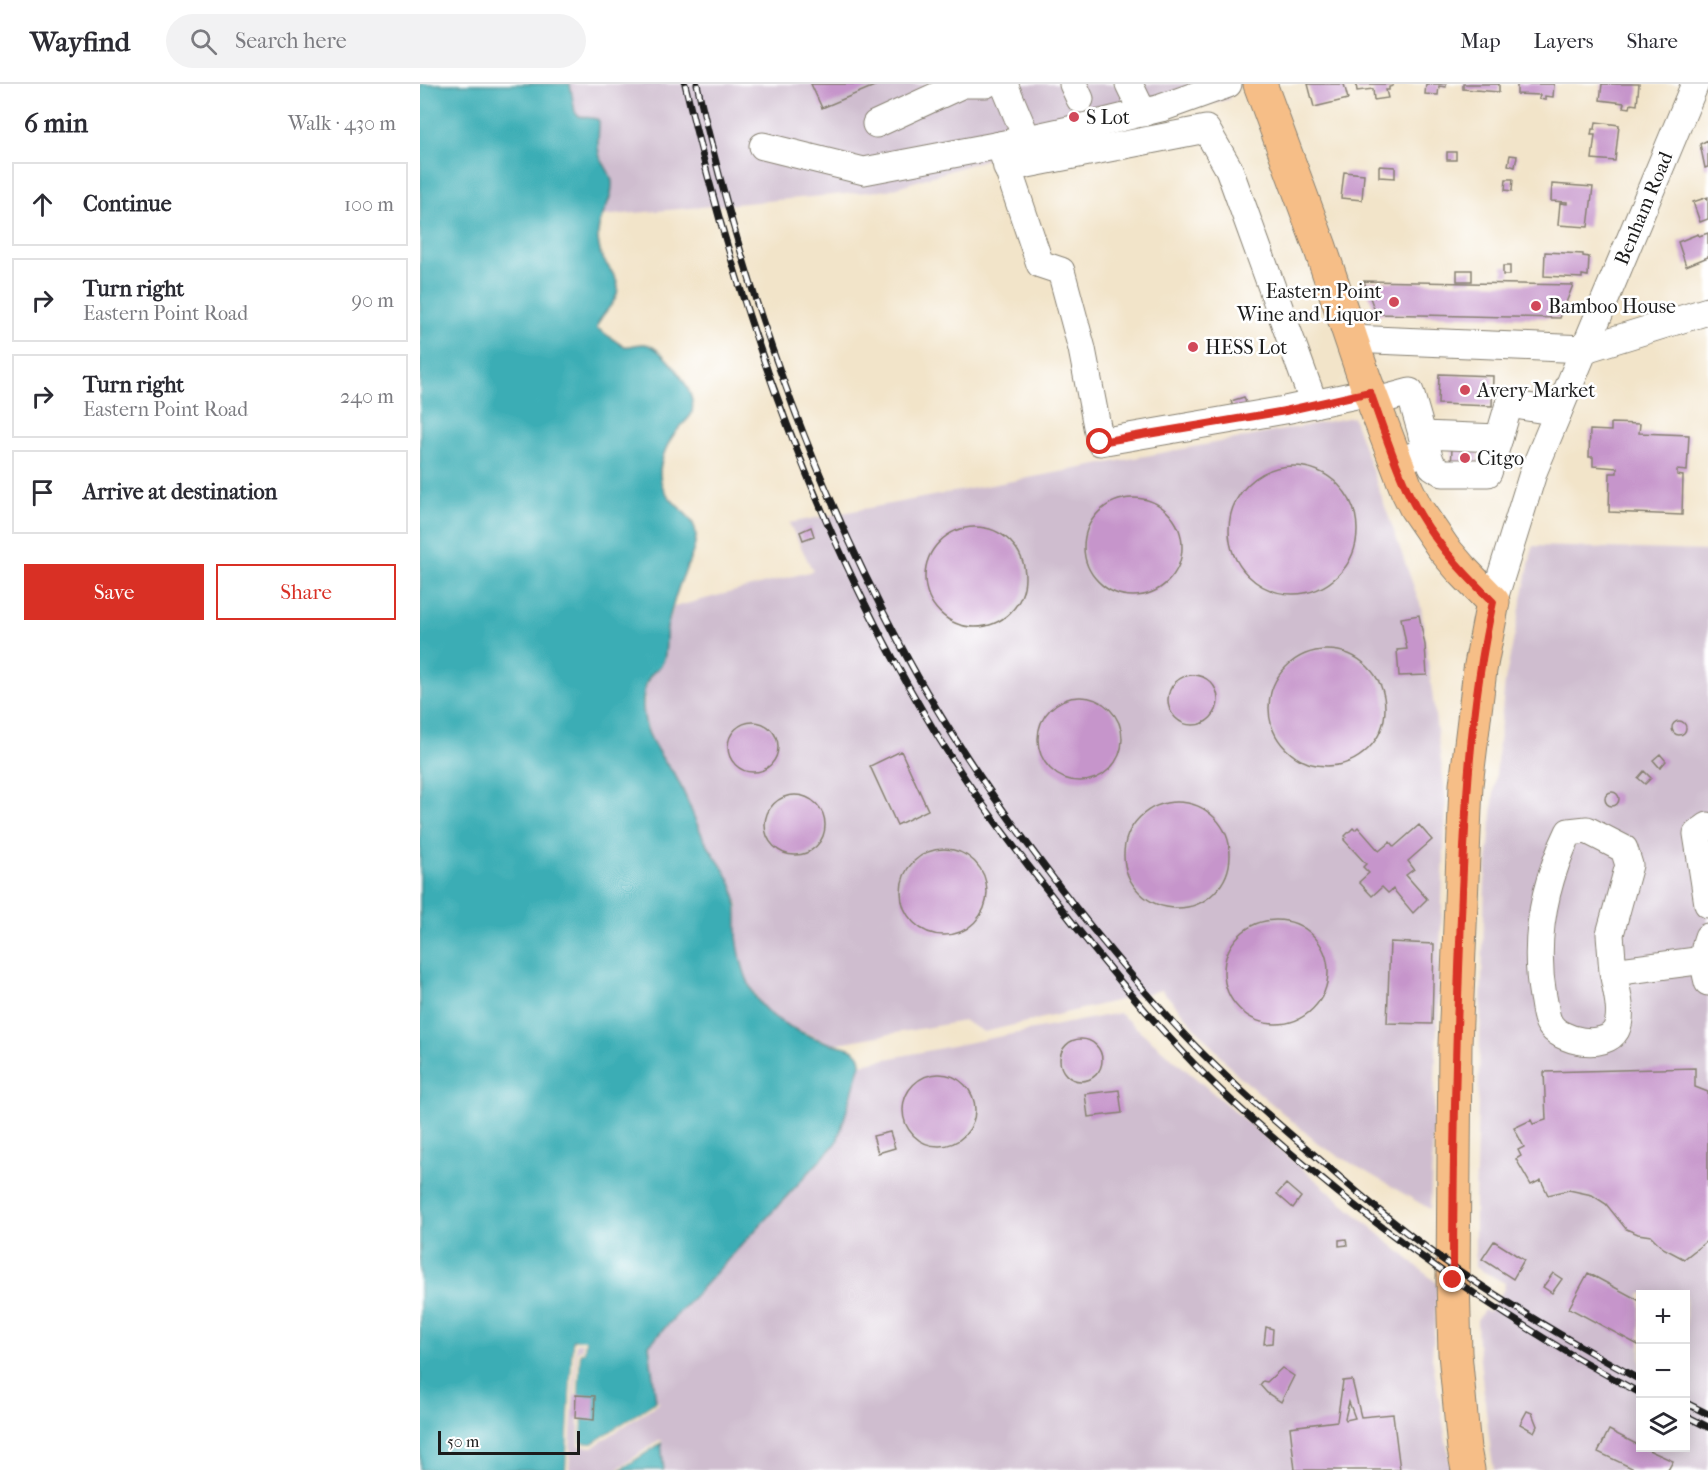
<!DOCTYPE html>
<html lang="en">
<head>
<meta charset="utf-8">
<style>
  body { margin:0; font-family:"IM FELL French Canon",serif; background:#f2f2f3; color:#2b2b33 }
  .controls { position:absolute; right:18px; bottom:18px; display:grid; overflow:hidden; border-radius:0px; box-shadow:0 3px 15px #0003 }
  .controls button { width:54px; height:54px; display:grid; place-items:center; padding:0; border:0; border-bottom:2px solid #e1e1e2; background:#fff; color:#2b2b33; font:30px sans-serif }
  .scale { position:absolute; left:18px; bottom:15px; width:142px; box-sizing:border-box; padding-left:6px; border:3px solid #1c1c1c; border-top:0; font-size:16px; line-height:21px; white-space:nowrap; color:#1c1c1c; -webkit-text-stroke:4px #fff; paint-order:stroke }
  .stop { position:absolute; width:18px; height:18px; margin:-14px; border:4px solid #d93025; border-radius:50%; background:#fff }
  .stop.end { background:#d93025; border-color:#fff; box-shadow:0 2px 6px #0008 }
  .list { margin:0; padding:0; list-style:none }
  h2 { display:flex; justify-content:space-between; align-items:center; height:78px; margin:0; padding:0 24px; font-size:26px }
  h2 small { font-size:20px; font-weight:400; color:#7c7c81 }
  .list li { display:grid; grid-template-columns:39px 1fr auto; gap:18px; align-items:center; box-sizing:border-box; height:84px; margin:0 12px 12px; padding:0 12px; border:2px solid #e1e1e2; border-radius:0px }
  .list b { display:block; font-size:22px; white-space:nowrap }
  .list p { margin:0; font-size:20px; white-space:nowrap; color:#7c7c81 }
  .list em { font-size:20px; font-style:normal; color:#7c7c81 }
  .actions { display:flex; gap:12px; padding:18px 24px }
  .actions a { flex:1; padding:14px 0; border:2px solid #d93025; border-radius:0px; text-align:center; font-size:21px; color:#d93025 }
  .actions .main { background:#d93025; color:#fff }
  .icon { flex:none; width:33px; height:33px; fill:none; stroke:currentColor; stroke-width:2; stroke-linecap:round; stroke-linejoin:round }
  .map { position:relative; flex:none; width:1288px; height:1386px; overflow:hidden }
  header { display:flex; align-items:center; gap:36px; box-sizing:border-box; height:84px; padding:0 30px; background:#fff; border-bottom:2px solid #e1e1e2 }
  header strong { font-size:28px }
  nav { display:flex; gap:33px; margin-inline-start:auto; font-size:21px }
  .search { width:420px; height:54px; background:#f2f2f3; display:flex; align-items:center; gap:15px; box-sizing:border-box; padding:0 21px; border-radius:33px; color:#7c7c81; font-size:22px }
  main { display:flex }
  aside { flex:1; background:#fff }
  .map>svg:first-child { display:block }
  .industrial { fill:#cfbdcf; fill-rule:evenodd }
  .water { fill:#3badb5; stroke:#2c6468; stroke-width:1.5 }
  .pier { fill:#f2e4c9 }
  .building { fill:#c695cb; fill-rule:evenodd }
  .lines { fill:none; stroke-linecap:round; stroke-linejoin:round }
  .minor-casing { stroke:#878072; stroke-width:29 }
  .major-casing { stroke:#878072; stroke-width:35 }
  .minor { stroke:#fff; stroke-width:27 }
  .major { stroke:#f6be87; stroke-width:33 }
  .rail-casing { stroke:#1c1c1c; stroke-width:7 }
  .rail { stroke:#fff; stroke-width:4.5; stroke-dasharray:14; stroke-linecap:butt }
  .route { stroke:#d93025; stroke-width:8 }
  .poi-dot { fill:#d1495b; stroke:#fff; stroke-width:2 }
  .labels { text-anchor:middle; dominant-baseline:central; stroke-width:5; stroke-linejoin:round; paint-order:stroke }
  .poi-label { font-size:20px; fill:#1c1c1c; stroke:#fff; text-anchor:start }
  .street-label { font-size:20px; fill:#1c1c1c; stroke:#fff }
</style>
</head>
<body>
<header>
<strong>Wayfind</strong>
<div class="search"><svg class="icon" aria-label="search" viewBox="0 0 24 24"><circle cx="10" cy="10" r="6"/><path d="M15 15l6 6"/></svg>Search here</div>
<nav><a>Map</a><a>Layers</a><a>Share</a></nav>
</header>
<main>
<aside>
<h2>6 min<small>Walk · 430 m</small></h2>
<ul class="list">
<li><svg class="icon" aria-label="ahead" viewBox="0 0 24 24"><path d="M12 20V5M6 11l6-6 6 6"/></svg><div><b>Continue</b></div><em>100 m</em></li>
<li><svg class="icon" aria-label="right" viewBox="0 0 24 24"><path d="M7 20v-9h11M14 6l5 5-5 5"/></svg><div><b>Turn right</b><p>Eastern Point Road</p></div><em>90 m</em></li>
<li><svg class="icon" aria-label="right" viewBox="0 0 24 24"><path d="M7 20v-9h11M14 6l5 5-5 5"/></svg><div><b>Turn right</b><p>Eastern Point Road</p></div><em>240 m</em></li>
<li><svg class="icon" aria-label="arrive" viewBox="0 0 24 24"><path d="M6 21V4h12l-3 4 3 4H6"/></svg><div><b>Arrive at destination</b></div></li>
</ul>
<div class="actions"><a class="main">Save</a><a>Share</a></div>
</aside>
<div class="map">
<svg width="1288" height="1386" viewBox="0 0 1288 1386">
  <rect width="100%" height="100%" fill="#fff"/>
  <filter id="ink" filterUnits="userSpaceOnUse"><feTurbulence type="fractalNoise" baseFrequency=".0167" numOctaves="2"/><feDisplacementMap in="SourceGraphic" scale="12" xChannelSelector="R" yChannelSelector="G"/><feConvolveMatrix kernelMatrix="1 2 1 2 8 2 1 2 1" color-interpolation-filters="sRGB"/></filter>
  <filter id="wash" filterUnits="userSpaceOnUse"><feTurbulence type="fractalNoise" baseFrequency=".008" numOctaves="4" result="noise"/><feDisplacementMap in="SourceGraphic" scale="24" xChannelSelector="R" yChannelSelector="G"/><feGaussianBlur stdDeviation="1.35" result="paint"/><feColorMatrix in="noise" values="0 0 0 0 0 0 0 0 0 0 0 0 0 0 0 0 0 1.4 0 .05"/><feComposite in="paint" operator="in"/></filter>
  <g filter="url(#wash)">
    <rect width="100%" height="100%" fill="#f2e4c9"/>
    <path class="industrial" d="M 150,0 L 804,0 L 810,15 L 608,62 L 468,106 L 182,132 L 188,118 L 192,96 L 179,69 L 179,37 L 176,35 L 158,32 L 155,28 Z
      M 933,333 L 1001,523 L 1026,716 L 1010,1125 L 900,1061 L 816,989 L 742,906 L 564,948 L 544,937 L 413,960 L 362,939 L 345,926 L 328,898 L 319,868 L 317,851 L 318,821 L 312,801 L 284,755 L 254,689 L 244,678 L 233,661 L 224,632 L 225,606 L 231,591 L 243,579 L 245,575 L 247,545 L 254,523 L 393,487 L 369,439 Z
      M 1113,462 L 1288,467 L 1288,1386 L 1074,1386 L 1071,1368 L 1058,1260 L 1057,1236 L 1064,1226 L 1068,1228 L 1073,1222 L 1084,1205 L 1085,1199 L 1055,1183 L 1055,1118 L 1065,801 L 1085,597 ZM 1220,1210 L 1266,1210 L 1266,1364 L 1220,1364 Z
      M 699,929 L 1018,1200 L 1012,1273 L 1031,1386 L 244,1386 L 241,1360 L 199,1386 L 146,1386 L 153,1256 L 165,1256 L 164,1268 L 161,1268 L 236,1318 L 229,1261 L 417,1058 L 441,980 Z"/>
    <path class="water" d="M 0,0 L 150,0 L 155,28 L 158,32 L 177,35 L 179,37 C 179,47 177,60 179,70 C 182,80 192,89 192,99 C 193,118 177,134 178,153 C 178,158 180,167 181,171 C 186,182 198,192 198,204 C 198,221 178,230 177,244 L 203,262 C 212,264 220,257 229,261 C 247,269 280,311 271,331 C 267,337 260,342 256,348 C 249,356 243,370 241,380 C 233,420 278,424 276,454 C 275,468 268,479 263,492 C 256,508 251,527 247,544 C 245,554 247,565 244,575 C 243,583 234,586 230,592 C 223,603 222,620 224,632 C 226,649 235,663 244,677 C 247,682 252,686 255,691 C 267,712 274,736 285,757 C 294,772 307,787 313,804 C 319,822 316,834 317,853 C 320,877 328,910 347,927 C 363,942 386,951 406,958 C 416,962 428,961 436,968 C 440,971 441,975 441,980 L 417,1058 L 229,1261 L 236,1318 L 172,1360 L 160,1359 L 162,1335 L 158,1311 L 160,1268 L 164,1268 L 165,1257 L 153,1256 L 146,1386 L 0,1386 Z
      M 241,1359 L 244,1386 L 199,1386 Z"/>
    <path class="pier" d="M 153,1256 L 165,1256 L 164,1268 L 160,1268 L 158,1311 L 174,1336 L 162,1335 L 161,1359 L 172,1360 L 239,1316 L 239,1319 L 173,1363 L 159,1362 L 159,1334 L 157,1314 L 155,1312 L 157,1267 L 162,1265 L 162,1259 L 156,1259 L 149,1386 L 146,1386 Z
      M 239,1356 L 243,1357 L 199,1386 L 196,1386 Z"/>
    <g id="blocks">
      <path class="building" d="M 391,0 L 459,0 L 402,24 Z
        M 888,0 L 924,0 L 928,15 L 894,23 Z
        M 936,0 L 973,0 L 973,2 L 969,3 L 969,6 L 966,6 L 968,14 L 954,16 L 953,5 L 937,7 Z
        M 1006,0 L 1026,0 L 1026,3 L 1019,2 L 1018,11 L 1005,10 Z
        M 1043,0 L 1079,0 L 1079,8 L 1043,5 Z
        M 1097,0 L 1134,0 L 1133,13 L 1125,12 L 1125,16 L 1119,15 L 1120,11 L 1097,10 Z
        M 1182,0 L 1219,0 L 1217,21 L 1211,20 L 1210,24 L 1203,23 L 1204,19 L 1180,16 Z
        M 1176,38 L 1199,41 L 1195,77 L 1172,75 L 1175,51 L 1171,51 L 1172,45 L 1175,45 Z
        M 1288,56 L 1288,83 L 1285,84 L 1280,60 Z
        M 1027,68 L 1036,68 L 1036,76 L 1027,76 Z
        M 1090,71 L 1097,72 L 1095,83 L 1088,81 Z
        M 959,82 L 975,83 L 975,94 L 959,93 Z
        M 924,88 L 944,90 L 942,116 L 921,114 Z
        M 1086,95 L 1093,95 L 1092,107 L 1085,106 Z
        M 1132,100 L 1173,103 L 1168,143 L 1138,141 L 1140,119 L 1147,120 L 1147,118 L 1131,117 Z
        M 1288,113 L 1288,135 L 1280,138 L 1273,118 Z
        M 1288,149 L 1288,173 L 1266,182 L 1258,158 L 1278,150 L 1279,152 Z
        M 1125,168 L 1163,170 L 1163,172 L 1169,173 L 1168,192 L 1162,191 L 1162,194 L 1124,192 Z
        M 1083,182 L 1090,182 L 1090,191 L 1083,191 Z
        M 1037,186 L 1052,186 L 1052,197 L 1037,197 Z
        M 944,197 L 1153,201 L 1140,234 L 956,230 Z
        M 1019,290 L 1073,292 L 1072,322 L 1018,320 Z
        M 824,313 L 827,322 L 814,326 L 811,317 Z
        M 1191,339 L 1220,340 L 1219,349 L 1269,351 L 1267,387 L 1257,386 L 1257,391 L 1263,392 L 1262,431 L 1189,428 L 1190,389 L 1197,389 L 1197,384 L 1173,382 L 1173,373 L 1169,373 L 1170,346 L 1191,347 Z
        M 1032,364 L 1058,365 L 1057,385 L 1031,384 Z
        M809 446a64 64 0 1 1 128 0a64 64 0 1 1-128 0Z
        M664 463a49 49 0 1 1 98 0a49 49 0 1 1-98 0Z
        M505 493a50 50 0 1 1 100 0a50 50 0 1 1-100 0Z
        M 391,443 L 394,452 L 383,456 L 380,448 Z
        M 999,531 L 1005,561 L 1007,591 L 979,592 L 977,566 L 987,565 L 981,534 Z
        M849 624a58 58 0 1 1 116 0a58 58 0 1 1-116 0Z
        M748 616a25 25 0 1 1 50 0a25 25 0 1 1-50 0Z
        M618 655a42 42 0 1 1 84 0a42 42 0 1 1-84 0Z
        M1252 644a7 7 0 1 1 14 0a7 7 0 1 1-14 0Z
        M308 663a25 25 0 1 1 50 0a25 25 0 1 1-50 0Z
        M 481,667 L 508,726 L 477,741 L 450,682 Z
        M 1240,670 L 1246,677 L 1240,684 L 1233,676 Z
        M 1224,687 L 1231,694 L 1225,700 L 1218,694 Z
        M1185 715a7 7 0 1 1 14 0a7 7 0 1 1-14 0Z
        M345 741a30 30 0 1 1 60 0a30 30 0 1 1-60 0Z
        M704 771a53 53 0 1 1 106 0a53 53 0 1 1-106 0Z
        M 999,741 L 1012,756 L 988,777 L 994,785 L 986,791 L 1007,815 L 993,829 L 973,805 L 968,809 L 962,803 L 952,812 L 939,798 L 949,789 L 943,783 L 946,780 L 924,756 L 926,753 L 925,752 L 933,744 L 935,746 L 938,743 L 959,767 L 970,758 L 974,763 Z
        M481 808a43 43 0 1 1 86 0a43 43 0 1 1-86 0Z
        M804 888a52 52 0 1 1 104 0a52 52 0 1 1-104 0Z
        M 970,858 L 1014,860 L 1012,940 L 967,939 Z
        M640 976a21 21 0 1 1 42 0a21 21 0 1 1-42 0Z
        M 1275,984 L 1275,1003 L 1288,1008 L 1288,1156 L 1264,1175 L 1243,1164 L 1231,1152 L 1218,1150 L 1206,1145 L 1186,1120 L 1172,1111 L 1149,1106 L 1128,1111 L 1121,1096 L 1111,1101 L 1096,1075 L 1101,1072 L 1098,1066 L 1104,1063 L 1094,1044 L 1111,1036 L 1113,1040 L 1126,1036 L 1124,988 Z
        M483 1026a36 36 0 1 1 72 0a36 36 0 1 1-72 0Z
        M 699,1006 L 702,1029 L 668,1033 L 665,1010 Z
        M 470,1048 L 475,1064 L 458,1069 L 453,1052 Z
        M 866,1100 L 881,1113 L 873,1124 L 857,1110 Z
        M 926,1155 L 927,1161 L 919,1162 L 919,1156 Z
        M 1074,1157 L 1104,1176 L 1093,1195 L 1062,1175 Z
        M 1133,1189 L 1142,1195 L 1132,1209 L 1123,1203 Z
        M 1168,1189 L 1220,1217 L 1220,1262 L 1149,1224 Z
        M 846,1243 L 853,1245 L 852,1259 L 844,1260 Z
        M 862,1284 L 874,1292 L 861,1318 L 847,1309 L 840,1301 L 843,1297 L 847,1298 Z
        M 932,1296 L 941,1333 L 973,1330 L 980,1386 L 875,1386 L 870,1343 L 917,1337 L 923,1297 ZM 929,1318 L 935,1334 L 926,1336 L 925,1334 Z
        M 156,1311 L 175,1312 L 174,1336 L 155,1334 Z
        M 1107,1327 L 1112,1329 L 1117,1342 L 1114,1348 L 1100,1340 Z
        M 1189,1346 L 1220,1362 L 1220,1364 L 1224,1364 L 1253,1377 L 1248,1386 L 1216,1386 L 1178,1368 Z"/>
    </g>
  </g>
  <g filter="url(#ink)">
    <use href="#blocks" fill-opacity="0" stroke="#878072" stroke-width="1.5"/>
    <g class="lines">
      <defs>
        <g id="minor">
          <path d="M 584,0 L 607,55"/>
          <path d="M 653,0 L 660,15"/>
          <path d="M 709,0 L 723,29"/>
          <path d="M 456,40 L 543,0 L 566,0"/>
          <path d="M 580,61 L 620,180 L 641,187 L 662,265 L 680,358 L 865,326 L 950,308"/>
          <path d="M 343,62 L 444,87 L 580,61 L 672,41 L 741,24 L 808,0"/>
          <path d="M 587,84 L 786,45 L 809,85 L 894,320"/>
          <path d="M 931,255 L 1165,265 L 1288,227"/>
          <path d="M 953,318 L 990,308 L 1007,367 L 976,378"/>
          <path d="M 1002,351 L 1079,354 L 1089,320 L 1138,328"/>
          <path d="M 1007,367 L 1012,382 L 1023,389 L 1068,389 L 1079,354"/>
          <path id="s1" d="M 1073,518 L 1114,386 L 1275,0"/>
          <path d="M 1288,742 L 1277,750 L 1288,820"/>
          <path d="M 1288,853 C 1282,869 1284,882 1288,898"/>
          <path d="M 1193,888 C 1196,905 1204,930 1196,946 C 1185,966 1139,958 1129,939 C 1125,932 1125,921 1123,913 C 1113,856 1124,800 1149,748 L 1167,746 L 1204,765 L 1209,781 L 1190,850 L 1193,888 L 1284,876"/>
        </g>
        <path id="major" d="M 840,0 L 900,163 L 945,296 L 987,406 L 996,424 L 1024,465 L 1041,485 L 1073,518 L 1060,586 L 1046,701 L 1035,960 L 1033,1196 L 1035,1269 L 1044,1365 L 1048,1386"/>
      </defs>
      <use href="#minor" class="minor-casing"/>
      <use href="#major" class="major-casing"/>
      <use href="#minor" class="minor"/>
      <use href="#major" class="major"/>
      <defs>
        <path id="rail" d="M 265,0 C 318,229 397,455 520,656 C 553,709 590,759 628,807 C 674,867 722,926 775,981 C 808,1015 844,1046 880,1077 C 985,1166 1099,1245 1220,1309
          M 277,0 C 321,195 387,385 481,562 C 530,655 592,742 656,824 C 696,874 737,924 782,969 C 819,1006 859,1041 899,1075 C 942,1113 988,1152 1035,1184 C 1094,1225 1157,1261 1220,1296
          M 1266,1319 L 1288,1330
          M 1266,1332 L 1288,1343"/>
      </defs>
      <use href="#rail" class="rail-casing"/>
      <use href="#rail" class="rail"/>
    </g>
  </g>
  <g class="lines" filter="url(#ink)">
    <path class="route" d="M 680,358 L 865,327 L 950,308 C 962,341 973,376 988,408 C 1008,451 1040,486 1073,518 C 1050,622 1045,727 1041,833 C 1036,954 1033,1075 1033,1196"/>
  </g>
  <g class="poi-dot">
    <circle cx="654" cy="33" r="6"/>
    <circle cx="974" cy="218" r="6"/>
    <circle cx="1116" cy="222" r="6"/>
    <circle cx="773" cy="263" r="6"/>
    <circle cx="1045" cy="306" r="6"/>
    <circle cx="1045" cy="374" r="6"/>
  </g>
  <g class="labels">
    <g class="poi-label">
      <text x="666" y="33">S Lot</text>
      <text x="962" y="207" text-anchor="end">Eastern Point<tspan x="962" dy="23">Wine and Liquor</tspan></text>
      <text x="1128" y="222">Bamboo House</text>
      <text x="785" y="263">HESS Lot</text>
      <text x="1057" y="306">Avery Market</text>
      <text x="1057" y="374">Citgo</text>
    </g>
    <g class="street-label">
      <text stroke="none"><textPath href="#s1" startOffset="422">Benham Road</textPath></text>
    </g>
  </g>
</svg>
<div class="controls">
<button>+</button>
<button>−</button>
<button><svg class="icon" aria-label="layers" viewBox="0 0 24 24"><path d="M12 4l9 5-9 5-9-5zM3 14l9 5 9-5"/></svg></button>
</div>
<div class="scale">50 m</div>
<div class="stop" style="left:680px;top:358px"></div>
<div class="stop end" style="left:1033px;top:1196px"></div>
</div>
</main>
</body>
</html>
